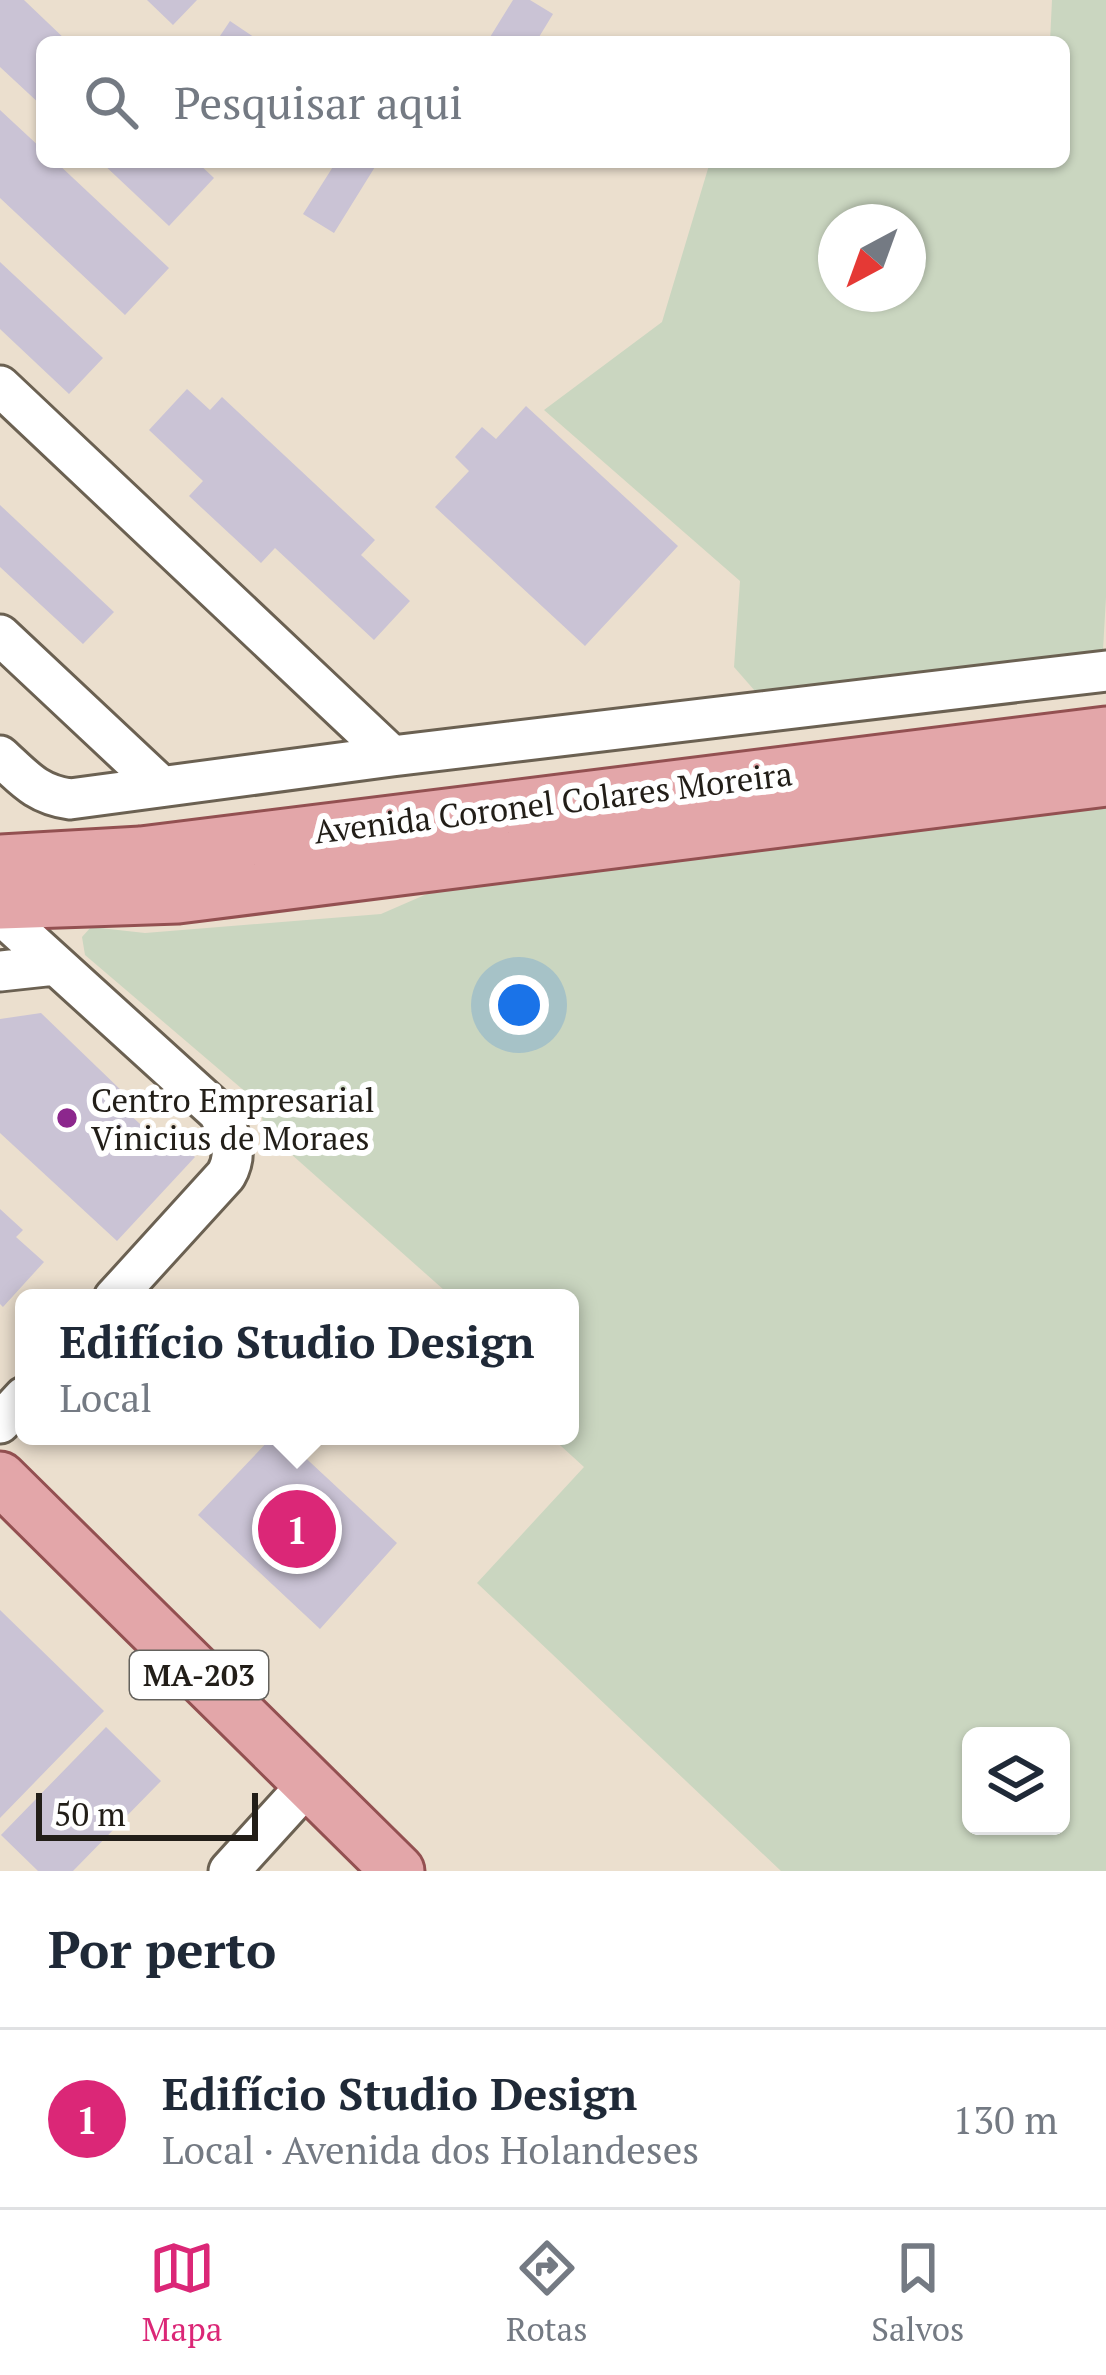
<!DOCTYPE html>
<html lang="pt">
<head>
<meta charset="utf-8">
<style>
  body { margin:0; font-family:"PT Serif",serif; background:#f2f2f3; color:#1f2937 }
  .controls { position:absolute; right:36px; bottom:36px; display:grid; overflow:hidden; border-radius:18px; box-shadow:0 3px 9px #0004 }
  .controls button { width:108px; height:108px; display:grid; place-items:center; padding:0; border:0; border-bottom:3px solid #e0e1e3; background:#fff; color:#1f2937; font:60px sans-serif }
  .compass { position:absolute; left:818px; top:204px; width:108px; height:108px; border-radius:50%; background:#fff; box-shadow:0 3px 9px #0004; rotate:221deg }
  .scale { position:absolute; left:36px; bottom:30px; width:222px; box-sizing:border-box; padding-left:12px; border:6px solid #221e18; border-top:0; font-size:33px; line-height:42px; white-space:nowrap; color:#221e18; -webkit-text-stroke:9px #fff; paint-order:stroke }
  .you { position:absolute; left:519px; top:1005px; width:42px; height:42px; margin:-30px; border:9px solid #fff; border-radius:50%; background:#1a73e8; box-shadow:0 0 0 18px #1a73e833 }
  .badge { display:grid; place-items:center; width:78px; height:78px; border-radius:50%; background:#db2777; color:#fff; font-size:39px; font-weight:700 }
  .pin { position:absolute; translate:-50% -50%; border:6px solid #fff; box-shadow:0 3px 12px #0006 }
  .popup { position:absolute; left:15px; top:1289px; width:564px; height:156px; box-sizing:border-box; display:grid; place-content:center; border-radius:18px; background:#fff; filter:drop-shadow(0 3px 9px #0005); font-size:39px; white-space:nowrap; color:#747a83 }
  .popup b { font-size:45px; color:#1f2937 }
  .popup::after { content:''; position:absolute; left:50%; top:100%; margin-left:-24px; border:24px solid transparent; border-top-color:#fff }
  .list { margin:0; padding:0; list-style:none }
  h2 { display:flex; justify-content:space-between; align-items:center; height:156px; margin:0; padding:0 48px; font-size:51px }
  h2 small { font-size:39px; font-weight:400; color:#747a83 }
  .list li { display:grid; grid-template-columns:78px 1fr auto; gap:36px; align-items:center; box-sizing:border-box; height:180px; padding:0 48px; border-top:3px solid #e0e1e3 }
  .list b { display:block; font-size:45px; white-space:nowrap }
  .list p { margin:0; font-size:39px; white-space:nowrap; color:#747a83 }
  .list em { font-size:39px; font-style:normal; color:#747a83 }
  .icon { flex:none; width:66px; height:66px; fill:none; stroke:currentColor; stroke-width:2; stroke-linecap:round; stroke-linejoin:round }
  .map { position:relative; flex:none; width:1106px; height:1871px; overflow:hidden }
  .search { position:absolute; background:#fff; box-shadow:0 3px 9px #0004; left:36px; right:36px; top:36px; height:132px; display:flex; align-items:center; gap:30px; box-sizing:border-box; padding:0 42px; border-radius:18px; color:#747a83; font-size:45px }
  .sheet { height:336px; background:#fff }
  nav { display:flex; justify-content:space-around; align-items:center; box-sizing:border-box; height:168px; border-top:3px solid #e0e1e3; background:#fff; font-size:33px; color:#747a83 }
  nav a { display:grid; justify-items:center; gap:6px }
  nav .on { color:#db2777 }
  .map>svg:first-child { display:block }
  .green { fill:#cad6c0; fill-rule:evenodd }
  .building { fill:#cac3d5 }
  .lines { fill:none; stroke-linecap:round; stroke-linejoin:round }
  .minor-casing { stroke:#6b6152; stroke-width:45 }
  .major-casing { stroke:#935051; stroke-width:57 }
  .minor { stroke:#fff; stroke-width:39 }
  .major { stroke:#e3a6a9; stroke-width:51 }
  .poi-dot { fill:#8c278d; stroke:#fff; stroke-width:4.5 }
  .labels { text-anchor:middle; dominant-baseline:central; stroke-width:12; stroke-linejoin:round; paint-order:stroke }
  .shield { fill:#fff; stroke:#64625d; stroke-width:3 }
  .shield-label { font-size:30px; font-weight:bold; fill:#221e18 }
  .street-label { font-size:33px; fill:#221e18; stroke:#fff }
  .poi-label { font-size:33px; fill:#221e18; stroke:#fff; text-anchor:start }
</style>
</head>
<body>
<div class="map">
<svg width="1106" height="1871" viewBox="0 0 1106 1871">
  <rect width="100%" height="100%" fill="#ebdfce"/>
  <path class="green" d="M 1052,0 L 1106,0 L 1106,597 L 1103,650 L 797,698 L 755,691 L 734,667 L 740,581 L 544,410 L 662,322 L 710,162 L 1064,162 L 1064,42 L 1050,42 ZM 836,222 L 908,222 L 908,294 L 836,294 Z
    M 1106,799 L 1106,1871 L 781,1871 L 477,1583 L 584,1467 L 550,1436 L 570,1436 L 570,1298 L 453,1298 L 264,1130 L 262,1117 L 248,1094 L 85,955 L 82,937 L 91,927 L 145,933 L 381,914 L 459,880 ZM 971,1736 L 1061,1736 L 1061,1826 L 971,1826 Z"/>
  <path class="building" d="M 0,0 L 24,0 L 68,42 L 42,42 L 42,106 L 0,67 Z
    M 147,0 L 197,0 L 173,25 Z
    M 513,0 L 530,0 L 553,14 L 536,42 L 487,42 Z
    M 230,21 L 261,42 L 216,42 Z
    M 0,110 L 42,149 L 42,162 L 56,162 L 169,268 L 125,315 L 0,198 Z
    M 101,162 L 197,162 L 214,178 L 169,226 Z
    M 336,162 L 378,162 L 334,233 L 303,214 Z
    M 0,262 L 103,358 L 69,394 L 0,329 Z
    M 187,389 L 210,410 L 222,397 L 375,540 L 361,555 L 410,601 L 374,640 L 275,548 L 261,563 L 189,496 L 203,481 L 149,430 Z
    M 526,406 L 678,546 L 585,646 L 435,507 L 469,471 L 455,457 L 482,427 L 496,439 Z
    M 0,505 L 114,612 L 83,644 L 0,567 Z
    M 41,1013 L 125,1094 L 117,1103 L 150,1133 L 177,1142 L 195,1157 L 117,1241 L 0,1133 L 0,1019 Z
    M 0,1209 L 23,1230 L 16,1237 L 44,1262 L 3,1307 L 0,1304 Z
    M 273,1436 L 282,1436 L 397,1543 L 320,1629 L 198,1515 Z
    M 0,1610 L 104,1711 L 0,1818 Z
    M 106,1727 L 161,1781 L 73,1871 L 38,1871 L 1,1835 Z"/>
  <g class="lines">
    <defs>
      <path id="minor" d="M 0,386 L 392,756
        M 0,635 L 161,786
        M 0,756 C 24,778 36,794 70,799 L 392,756 L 1106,671
        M 0,914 L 218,1112 C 230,1133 239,1152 226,1175 L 114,1298
        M 0,971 L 55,965
        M 0,1423 L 24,1397
        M 229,1871 L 309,1783"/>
      <path id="major" d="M 0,861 L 141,853 L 1106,733
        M 0,903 L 178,897 L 1106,780
        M 0,1478 L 398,1871"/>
    </defs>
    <use href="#minor" class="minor-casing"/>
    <use href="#major" class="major-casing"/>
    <use href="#minor" class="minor"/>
    <use href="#major" class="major"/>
  </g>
  <circle class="poi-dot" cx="67" cy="1118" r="12"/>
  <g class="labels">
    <rect class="shield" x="130" y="1651" width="138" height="48" rx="9"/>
    <g class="shield-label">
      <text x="199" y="1675">MA-203</text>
    </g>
    <g class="street-label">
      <text transform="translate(553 802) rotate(-7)">Avenida Coronel Colares Moreira</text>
    </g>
    <g class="poi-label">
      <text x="91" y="1099">Centro Empresarial<tspan x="91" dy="38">Vinicius de Moraes</tspan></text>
    </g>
  </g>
</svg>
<div class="controls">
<button><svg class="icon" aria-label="layers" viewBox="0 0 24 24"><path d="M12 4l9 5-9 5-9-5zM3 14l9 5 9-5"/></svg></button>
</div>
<svg class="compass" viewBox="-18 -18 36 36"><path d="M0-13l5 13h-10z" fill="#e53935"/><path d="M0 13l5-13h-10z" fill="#747a83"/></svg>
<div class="scale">50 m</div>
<div class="you"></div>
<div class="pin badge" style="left:297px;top:1529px">1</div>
<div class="popup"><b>Edifício Studio Design</b>Local</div>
<div class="search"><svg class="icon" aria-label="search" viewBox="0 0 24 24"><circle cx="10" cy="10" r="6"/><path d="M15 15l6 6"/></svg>Pesquisar aqui</div>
</div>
<section class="sheet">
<h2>Por perto<small></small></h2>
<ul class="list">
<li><span class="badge">1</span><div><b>Edifício Studio Design</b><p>Local · Avenida dos Holandeses</p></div><em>130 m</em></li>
</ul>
</section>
<nav>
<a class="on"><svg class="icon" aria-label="map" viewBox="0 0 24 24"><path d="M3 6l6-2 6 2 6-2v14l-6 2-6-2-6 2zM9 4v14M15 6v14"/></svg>Mapa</a>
<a><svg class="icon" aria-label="directions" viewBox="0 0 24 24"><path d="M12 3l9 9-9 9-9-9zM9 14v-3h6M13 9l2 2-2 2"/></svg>Rotas</a>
<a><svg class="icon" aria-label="saved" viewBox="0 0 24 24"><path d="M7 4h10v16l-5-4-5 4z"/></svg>Salvos</a>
</nav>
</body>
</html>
